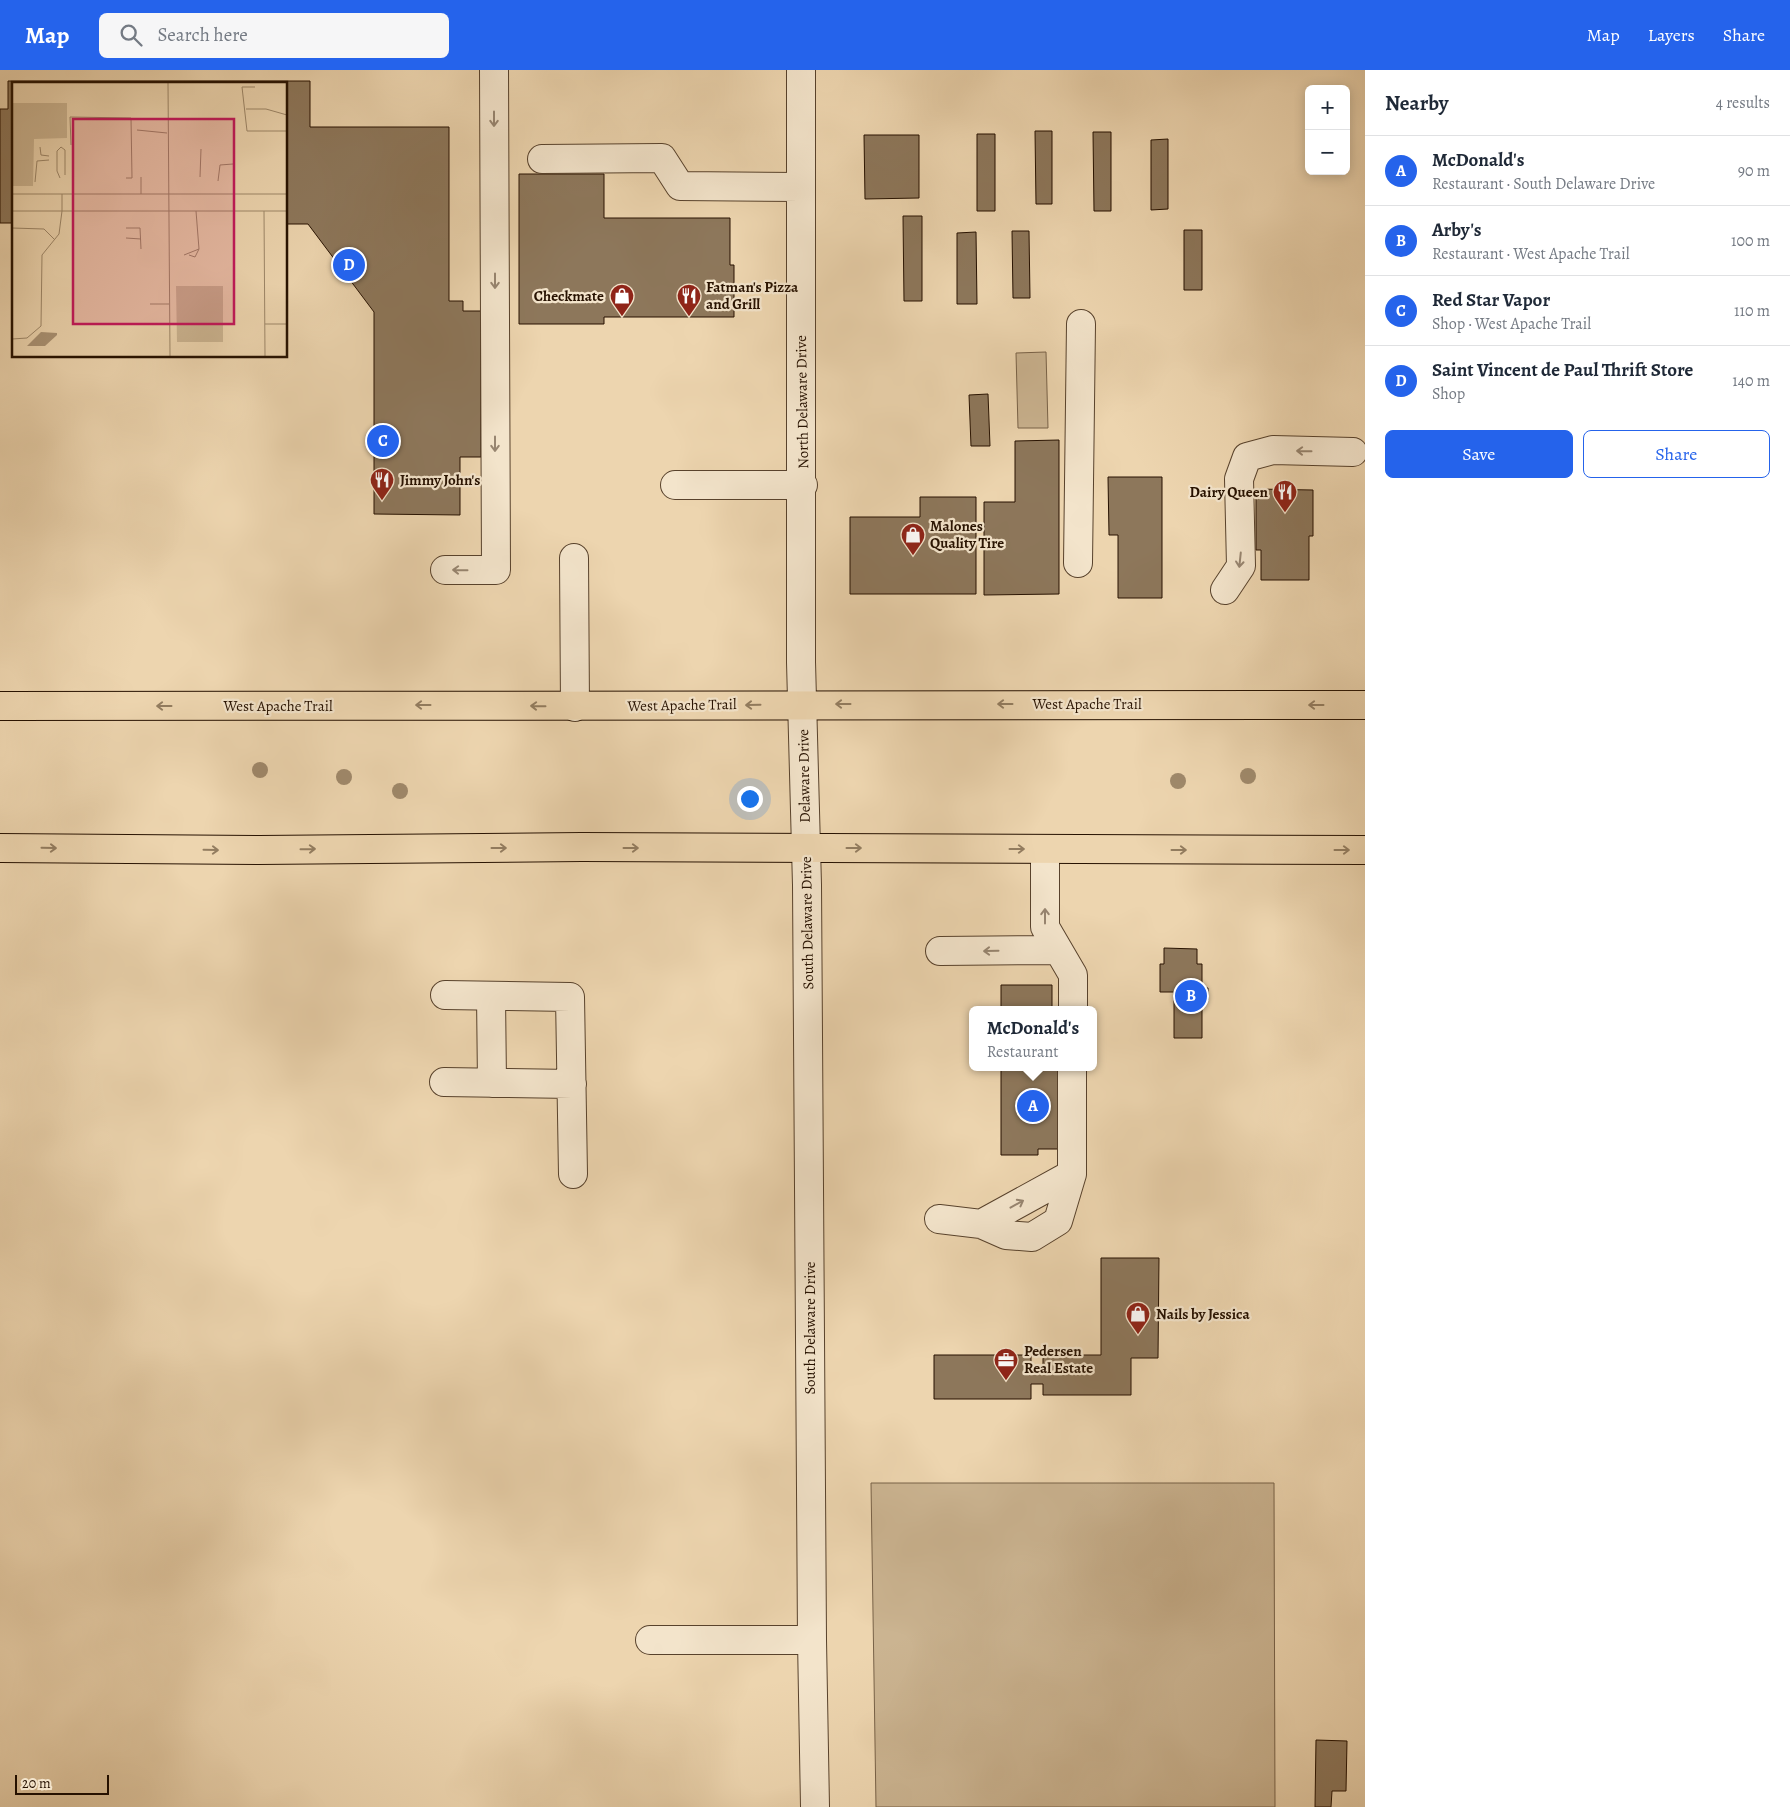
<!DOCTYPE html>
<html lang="en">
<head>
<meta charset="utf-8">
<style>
  body { margin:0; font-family:Alegreya,serif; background:#f6f6f7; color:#1f2937 }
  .controls { position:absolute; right:15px; top:15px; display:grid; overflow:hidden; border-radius:8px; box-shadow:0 2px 12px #0003 }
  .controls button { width:45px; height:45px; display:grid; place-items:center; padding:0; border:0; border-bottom:1px solid #e0e1e3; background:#fff; color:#1f2937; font:25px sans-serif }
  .scale { position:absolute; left:15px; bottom:12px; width:94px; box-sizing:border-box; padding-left:5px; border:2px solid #261100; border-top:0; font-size:14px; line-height:18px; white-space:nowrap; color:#261100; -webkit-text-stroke:4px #f3e4cb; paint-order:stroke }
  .you { position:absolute; left:749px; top:728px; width:18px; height:18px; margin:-12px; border:4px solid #fff; border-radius:50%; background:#1a73e8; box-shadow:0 0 0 8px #1a73e833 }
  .badge { display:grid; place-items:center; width:32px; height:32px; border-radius:50%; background:#2563eb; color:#fff; font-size:16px; font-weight:700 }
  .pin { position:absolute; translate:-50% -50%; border:2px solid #fff; box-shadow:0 1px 5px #0006 }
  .popup { position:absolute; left:969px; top:936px; width:128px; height:65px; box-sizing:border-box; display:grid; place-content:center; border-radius:8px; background:#fff; filter:drop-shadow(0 1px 4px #0005); font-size:16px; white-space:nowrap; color:#747a83 }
  .popup b { font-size:19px; color:#1f2937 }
  .popup::after { content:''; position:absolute; left:50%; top:100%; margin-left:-10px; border:10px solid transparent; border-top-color:#fff }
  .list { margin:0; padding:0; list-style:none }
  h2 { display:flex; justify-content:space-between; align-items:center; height:65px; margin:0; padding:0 20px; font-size:21px }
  h2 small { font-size:16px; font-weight:400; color:#747a83 }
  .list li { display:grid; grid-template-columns:32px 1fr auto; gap:15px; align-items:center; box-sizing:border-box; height:70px; padding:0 20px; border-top:1px solid #e0e1e3 }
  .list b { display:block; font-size:19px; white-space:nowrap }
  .list p { margin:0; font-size:16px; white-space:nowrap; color:#747a83 }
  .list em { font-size:16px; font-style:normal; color:#747a83 }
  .actions { display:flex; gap:10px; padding:15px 20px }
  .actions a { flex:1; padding:11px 0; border:1px solid #2563eb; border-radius:8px; text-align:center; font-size:18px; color:#2563eb }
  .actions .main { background:#2563eb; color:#fff }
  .icon { flex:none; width:28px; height:28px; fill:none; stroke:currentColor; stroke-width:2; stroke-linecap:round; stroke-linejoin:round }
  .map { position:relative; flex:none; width:1365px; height:1737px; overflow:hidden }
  header { display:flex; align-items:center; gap:30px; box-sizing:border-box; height:70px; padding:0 25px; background:#2563eb; color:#fff }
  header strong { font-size:24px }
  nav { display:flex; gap:28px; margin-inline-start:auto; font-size:18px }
  .search { width:350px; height:45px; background:#f6f6f7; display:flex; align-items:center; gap:12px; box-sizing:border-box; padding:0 18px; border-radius:8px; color:#747a83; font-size:19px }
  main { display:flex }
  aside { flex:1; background:#fff }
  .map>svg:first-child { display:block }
  .green { fill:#cbb491; stroke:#786248 }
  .building { fill:#8d775b; stroke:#261100 }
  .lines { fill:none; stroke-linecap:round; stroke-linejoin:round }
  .minor-casing { stroke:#58422c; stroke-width:30 }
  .major-casing { stroke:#261100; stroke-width:30 }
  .minor { stroke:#f3e4cb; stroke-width:28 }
  .major { stroke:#edd5af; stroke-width:28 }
  .tree { fill:#9f896b }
  .oneway { stroke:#978570 }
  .oneway2 { stroke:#937d60 }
  .labels { text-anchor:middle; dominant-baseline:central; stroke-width:4.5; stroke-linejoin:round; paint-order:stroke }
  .poi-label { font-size:15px; font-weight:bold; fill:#261100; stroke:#f3e4cb; text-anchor:start }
  .street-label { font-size:15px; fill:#261100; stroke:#f3e4cb }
  .inset-road { fill:none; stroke:#9d8769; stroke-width:1 }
  .view { fill:#c2185b; fill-opacity:0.15; stroke:#c2185b; stroke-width:2.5 }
  .inset-edge { fill:none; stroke:#261100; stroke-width:2.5 }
</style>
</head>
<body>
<header>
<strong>Map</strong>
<div class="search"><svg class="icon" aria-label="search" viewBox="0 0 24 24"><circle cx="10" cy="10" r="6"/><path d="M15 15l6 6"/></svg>Search here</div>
<nav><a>Map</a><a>Layers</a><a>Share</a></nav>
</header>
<main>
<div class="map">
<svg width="1365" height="1737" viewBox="0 0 1365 1737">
  <rect width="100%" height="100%" fill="#edd5af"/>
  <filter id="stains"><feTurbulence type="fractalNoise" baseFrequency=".004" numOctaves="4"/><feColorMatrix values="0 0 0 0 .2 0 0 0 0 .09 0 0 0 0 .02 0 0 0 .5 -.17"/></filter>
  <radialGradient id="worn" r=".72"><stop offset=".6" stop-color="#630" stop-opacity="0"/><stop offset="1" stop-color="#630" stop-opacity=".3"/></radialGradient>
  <path class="green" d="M 1046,282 L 1048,358 L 1018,358 L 1016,283 Z
    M 871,1413 L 1274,1413 L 1275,1737 L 876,1737 Z"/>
  <path class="building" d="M 8,11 L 310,11 L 310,57 L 449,57 L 449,231 L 463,231 L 463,241 L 481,241 L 481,387 L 460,387 L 460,445 L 374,444 L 374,242 L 308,154 L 286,154 L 286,14 L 14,14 L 14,153 L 0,153 L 0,39 L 8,39 Z
    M 1035,61 L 1052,61 L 1052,134 L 1036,134 Z
    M 1093,62 L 1111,62 L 1111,141 L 1094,141 Z
    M 977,64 L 995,64 L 995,141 L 977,141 Z
    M 864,65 L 919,65 L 919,128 L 865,129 Z
    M 1168,69 L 1168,139 L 1151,140 L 1151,70 Z
    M 519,104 L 604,104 L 604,148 L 730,148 L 730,195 L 734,195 L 734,247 L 604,247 L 604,254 L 519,254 Z
    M 903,146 L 922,146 L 922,231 L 904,231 Z
    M 1184,160 L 1202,160 L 1202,220 L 1184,220 Z
    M 1012,161 L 1029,161 L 1030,228 L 1013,228 Z
    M 976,162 L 977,234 L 957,234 L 957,163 Z
    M 988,324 L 990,376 L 971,376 L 969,325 Z
    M 1059,370 L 1059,524 L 984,525 L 984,432 L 1015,432 L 1015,371 Z
    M 1108,407 L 1162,407 L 1162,528 L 1118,528 L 1118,465 L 1109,465 Z
    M 1256,419 L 1313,420 L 1313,466 L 1309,466 L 1309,510 L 1261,510 L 1261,480 L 1256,480 Z
    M 920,427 L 976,427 L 976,524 L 850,524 L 850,447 L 920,447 Z
    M 1164,878 L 1197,879 L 1197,894 L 1202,894 L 1202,918 L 1208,918 L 1208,930 L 1202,930 L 1202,968 L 1174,968 L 1174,922 L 1160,922 L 1160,894 L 1164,894 Z
    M 1001,915 L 1052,915 L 1052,940 L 1001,940 Z
    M 1001,997 L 1066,997 L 1065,1079 L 1038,1079 L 1038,1085 L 1001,1085 Z
    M 1101,1188 L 1159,1188 L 1158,1288 L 1131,1288 L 1131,1325 L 1043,1325 L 1043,1314 L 1031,1314 L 1031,1329 L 934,1329 L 934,1285 L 1031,1285 L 1031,1299 L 1043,1299 L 1043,1285 L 1101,1285 Z
    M 1316,1670 L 1347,1671 L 1346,1721 L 1332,1721 L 1331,1737 L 1315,1737 Z"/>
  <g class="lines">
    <defs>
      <path id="minor" d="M 801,0 L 801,592 L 807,815 L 812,1570 L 815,1737
        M 542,89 L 662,88 L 680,116 L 800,117
        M 675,415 L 803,415
        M 574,488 L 575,637
        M 1078,493 L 1081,254
        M 445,500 L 496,500 L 494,0
        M 1225,520 L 1241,496 L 1239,409 L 1247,387 L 1273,380 L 1353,382
        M 1045,779 L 1045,857 L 1073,905 L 1073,940
        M 940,881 L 1058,880
        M 445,925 L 570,927 L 573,1104
        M 491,926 L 492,1013
        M 444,1012 L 572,1014
        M 939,1149 L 981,1154 L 1072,1104 L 1072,997
        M 981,1154 L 1006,1165 L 1032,1167 L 1058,1151 L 1072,1104
        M 650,1570 L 812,1570"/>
      <path id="major" d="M 0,636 L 1365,635
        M 0,778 L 259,780 L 582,777 L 1365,780"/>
    </defs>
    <use href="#minor" class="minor-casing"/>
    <use href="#major" class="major-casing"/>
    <use href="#minor" class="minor"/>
    <use href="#major" class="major"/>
  </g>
  <g class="tree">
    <circle cx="260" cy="700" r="8"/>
    <circle cx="1248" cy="706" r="8"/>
    <circle cx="344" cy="707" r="8"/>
    <circle cx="1178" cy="711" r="8"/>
    <circle cx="400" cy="721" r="8"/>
  </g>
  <defs><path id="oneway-shaft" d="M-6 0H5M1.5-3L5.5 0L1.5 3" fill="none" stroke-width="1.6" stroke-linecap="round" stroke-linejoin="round" transform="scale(1.25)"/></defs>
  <g class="oneway">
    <use href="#oneway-shaft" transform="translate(494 49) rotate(90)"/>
    <use href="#oneway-shaft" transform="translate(495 211) rotate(90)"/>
    <use href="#oneway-shaft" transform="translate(495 374) rotate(90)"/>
    <use href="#oneway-shaft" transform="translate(1304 381) rotate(-179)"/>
    <use href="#oneway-shaft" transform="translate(1240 490) rotate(96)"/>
    <use href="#oneway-shaft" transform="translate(460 500) rotate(-179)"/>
    <use href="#oneway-shaft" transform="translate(1045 846) rotate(-90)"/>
    <use href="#oneway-shaft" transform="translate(991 881) rotate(179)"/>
    <use href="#oneway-shaft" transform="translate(1017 1134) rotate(-29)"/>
  </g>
  <g class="oneway2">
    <use href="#oneway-shaft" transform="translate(843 634) rotate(180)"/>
    <use href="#oneway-shaft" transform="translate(1005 634) rotate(180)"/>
    <use href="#oneway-shaft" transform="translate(423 635) rotate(180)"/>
    <use href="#oneway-shaft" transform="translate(753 635) rotate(179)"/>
    <use href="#oneway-shaft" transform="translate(1316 635) rotate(180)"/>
    <use href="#oneway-shaft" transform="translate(164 636) rotate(180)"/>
    <use href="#oneway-shaft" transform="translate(538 636) rotate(-179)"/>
    <use href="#oneway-shaft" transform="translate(49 778) rotate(1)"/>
    <use href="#oneway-shaft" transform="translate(499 778)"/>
    <use href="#oneway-shaft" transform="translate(631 778)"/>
    <use href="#oneway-shaft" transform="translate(854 778)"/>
    <use href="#oneway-shaft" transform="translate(308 779) rotate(-1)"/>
    <use href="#oneway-shaft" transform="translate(1017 779)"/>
    <use href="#oneway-shaft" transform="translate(211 780) rotate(1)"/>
    <use href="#oneway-shaft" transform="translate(1179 780)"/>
    <use href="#oneway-shaft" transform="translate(1342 780)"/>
  </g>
  <defs>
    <symbol id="shop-pin" viewBox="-11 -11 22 30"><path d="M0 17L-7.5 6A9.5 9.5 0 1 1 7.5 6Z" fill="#8f2418" stroke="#f3e4cb"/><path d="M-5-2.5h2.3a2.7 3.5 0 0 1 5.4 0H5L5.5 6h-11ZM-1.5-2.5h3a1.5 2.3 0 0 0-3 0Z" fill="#fff"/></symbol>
    <symbol id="restaurant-pin" viewBox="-11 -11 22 30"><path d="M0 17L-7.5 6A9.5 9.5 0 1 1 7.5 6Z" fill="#8f2418" stroke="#f3e4cb"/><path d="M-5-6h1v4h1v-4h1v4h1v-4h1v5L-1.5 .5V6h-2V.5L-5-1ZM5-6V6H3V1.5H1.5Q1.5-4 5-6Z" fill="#fff"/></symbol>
    <symbol id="office-pin" viewBox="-11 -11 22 30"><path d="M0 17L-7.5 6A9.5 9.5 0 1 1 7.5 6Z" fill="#8f2418" stroke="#f3e4cb"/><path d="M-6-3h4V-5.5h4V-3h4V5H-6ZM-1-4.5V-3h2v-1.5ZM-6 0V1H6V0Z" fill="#fff"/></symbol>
  </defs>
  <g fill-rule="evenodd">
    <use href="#shop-pin" x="608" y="212" width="28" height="38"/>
    <use href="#restaurant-pin" x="675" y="212" width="28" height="38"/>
    <use href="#restaurant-pin" x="368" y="396" width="28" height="38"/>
    <use href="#restaurant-pin" x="1271" y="408" width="28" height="38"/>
    <use href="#shop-pin" x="899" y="451" width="28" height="38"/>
    <use href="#shop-pin" x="1124" y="1230" width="28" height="38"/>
    <use href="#office-pin" x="992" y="1276" width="28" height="38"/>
  </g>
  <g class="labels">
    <g class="poi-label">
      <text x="706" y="217">Fatman's Pizza<tspan x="706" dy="17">and Grill</tspan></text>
      <text x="604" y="226" text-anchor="end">Checkmate</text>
      <text x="400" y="410">Jimmy John's</text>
      <text x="1268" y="422" text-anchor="end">Dairy Queen</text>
      <text x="930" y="456">Malones<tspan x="930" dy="17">Quality Tire</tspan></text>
      <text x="1156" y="1244">Nails by Jessica</text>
      <text x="1024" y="1281">Pedersen<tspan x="1024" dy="17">Real Estate</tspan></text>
    </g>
    <g class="street-label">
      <text transform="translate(802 332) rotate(-91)">North Delaware Drive</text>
      <text x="1087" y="634">West Apache Trail</text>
      <text transform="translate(682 635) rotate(-1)">West Apache Trail</text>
      <text x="278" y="636">West Apache Trail</text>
      <text transform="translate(804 706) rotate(-91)">Delaware Drive</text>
      <text transform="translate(807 853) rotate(-91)">South Delaware Drive</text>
      <text transform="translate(810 1258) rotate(-90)">South Delaware Drive</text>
    </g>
  </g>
  <g transform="translate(12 12)">
    <rect width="275" height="275" fill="#edd5af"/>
    <path d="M 0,21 L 55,21 L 55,56 L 22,57 L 21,104 L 0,104 ZM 164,204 L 211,204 L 211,260 L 165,260 Z" fill="#cbb491"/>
    <path d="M 29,250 L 45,251 L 45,253 L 33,264 L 15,264 Z" fill="#a99274"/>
    <path class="inset-road" d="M 156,1 L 158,274M 243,5 L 230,5 L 235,49 L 275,49M 234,27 L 254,27 L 275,33M 125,48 L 155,51M 59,63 L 58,35 L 119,36 L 120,96 L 114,96M 28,65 L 29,73 L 37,74M 129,95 L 129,112M 188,95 L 189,67M 48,96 L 45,89 L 45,69 L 49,65 L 53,68 L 53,93M 206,99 L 208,83 L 221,82M 23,100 L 25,79 L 37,78M 0,112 L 275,112M 50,112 L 50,129M 0,129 L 275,129M 252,129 L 253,274M 0,146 L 32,147 L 43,158M 114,146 L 128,146 L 129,167M 114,156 L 129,157M 172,173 L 187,167 L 184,129M 177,173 L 183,175 L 187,167M 138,222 L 157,222M 253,242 L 275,242M 0,257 L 15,256 L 29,244 L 30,173 L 47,152 L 50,129"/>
    <path class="view" d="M 61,37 L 222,37 L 222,242 L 61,242 Z"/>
    <rect width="275" height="275" class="inset-edge"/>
  </g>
  <rect width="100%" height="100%" filter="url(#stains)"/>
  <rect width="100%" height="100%" fill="url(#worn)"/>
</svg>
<div class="controls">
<button>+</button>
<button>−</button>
</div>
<div class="scale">20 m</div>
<div class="you"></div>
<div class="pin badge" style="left:1033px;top:1036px">A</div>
<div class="popup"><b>McDonald's</b>Restaurant</div>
<div class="pin badge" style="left:1191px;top:926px">B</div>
<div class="pin badge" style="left:383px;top:371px">C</div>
<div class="pin badge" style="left:349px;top:195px">D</div>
</div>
<aside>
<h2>Nearby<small>4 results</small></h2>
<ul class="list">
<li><span class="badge">A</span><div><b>McDonald's</b><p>Restaurant · South Delaware Drive</p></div><em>90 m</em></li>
<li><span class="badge">B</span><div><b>Arby's</b><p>Restaurant · West Apache Trail</p></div><em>100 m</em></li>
<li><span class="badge">C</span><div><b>Red Star Vapor</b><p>Shop · West Apache Trail</p></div><em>110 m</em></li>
<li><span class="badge">D</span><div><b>Saint Vincent de Paul Thrift Store</b><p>Shop</p></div><em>140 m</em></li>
</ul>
<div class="actions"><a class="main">Save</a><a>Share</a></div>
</aside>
</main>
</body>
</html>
